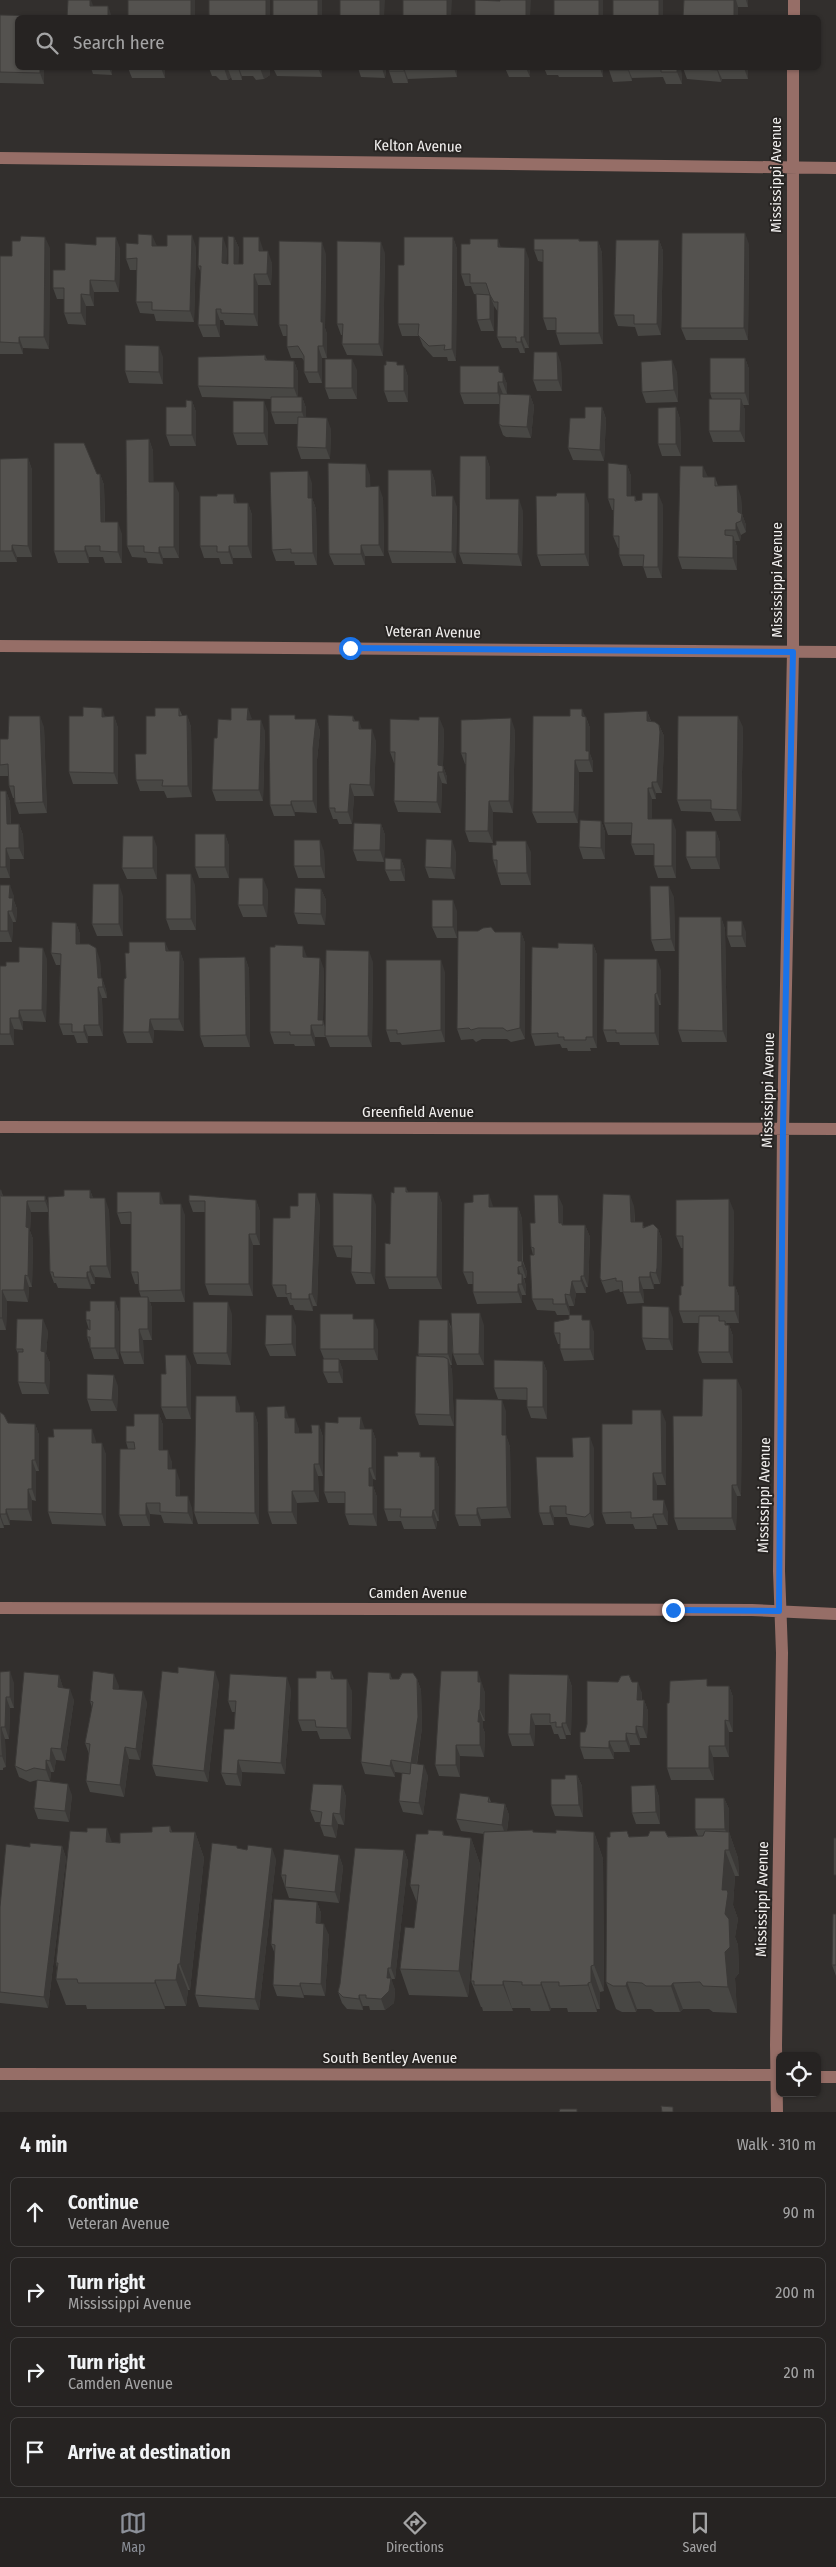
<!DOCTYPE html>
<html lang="en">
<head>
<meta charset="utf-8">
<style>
  body { margin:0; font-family:"Fira Sans Condensed",sans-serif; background:#2e2b2a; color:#f1f3f6 }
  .controls { position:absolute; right:15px; bottom:15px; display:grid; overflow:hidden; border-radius:8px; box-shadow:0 1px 4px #0004 }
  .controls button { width:45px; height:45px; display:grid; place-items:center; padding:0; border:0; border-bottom:1px solid #424040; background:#262322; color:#f1f3f6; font:25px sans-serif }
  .stop { position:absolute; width:15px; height:15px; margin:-11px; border:4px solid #1a73e8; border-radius:50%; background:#fff }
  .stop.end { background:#1a73e8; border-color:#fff; box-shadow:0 1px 5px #0008 }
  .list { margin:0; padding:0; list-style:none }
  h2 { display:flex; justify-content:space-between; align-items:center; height:65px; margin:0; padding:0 20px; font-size:21px }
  h2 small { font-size:16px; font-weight:400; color:#a4a4a5 }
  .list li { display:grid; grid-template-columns:32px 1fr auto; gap:15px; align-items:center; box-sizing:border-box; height:70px; margin:0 10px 10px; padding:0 10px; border:1px solid #424040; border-radius:8px }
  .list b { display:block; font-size:19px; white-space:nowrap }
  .list p { margin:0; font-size:16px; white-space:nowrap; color:#a4a4a5 }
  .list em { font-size:16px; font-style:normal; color:#a4a4a5 }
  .icon { flex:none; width:28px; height:28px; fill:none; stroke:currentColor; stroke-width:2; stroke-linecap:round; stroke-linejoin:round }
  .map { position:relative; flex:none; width:836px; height:2112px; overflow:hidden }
  .search { position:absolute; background:#262322; box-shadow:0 1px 4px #0004; left:15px; right:15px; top:15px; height:55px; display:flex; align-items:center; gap:12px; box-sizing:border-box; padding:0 18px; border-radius:8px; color:#a4a4a5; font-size:19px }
  .sheet { height:385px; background:#262322 }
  nav { display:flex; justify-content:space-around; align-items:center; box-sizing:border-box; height:70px; border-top:1px solid #424040; background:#262322; font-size:14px; color:#a4a4a5 }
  nav a { display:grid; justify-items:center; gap:2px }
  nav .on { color:#8c9099 }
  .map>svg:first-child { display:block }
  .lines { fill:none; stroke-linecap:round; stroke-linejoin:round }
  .minor { stroke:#966e67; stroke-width:12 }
  .wall { fill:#484744 }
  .shaded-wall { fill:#3b3937 }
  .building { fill:#54524f; stroke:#3b3937 }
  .route { stroke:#1a73e8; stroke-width:6 }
  .labels { text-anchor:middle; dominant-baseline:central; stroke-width:4; stroke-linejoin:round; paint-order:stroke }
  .street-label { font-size:15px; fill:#f2f0ef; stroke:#282523 }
</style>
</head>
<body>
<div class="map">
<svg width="836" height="2112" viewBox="0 0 836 2112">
  <rect width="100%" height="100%" fill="#322f2d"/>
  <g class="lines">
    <path class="minor" d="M 794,18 L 794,0
      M 0,158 L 836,168
      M 0,646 L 836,652
      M 0,1127 L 836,1129
      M 0,1608 L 752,1610 L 836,1614
      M 0,2074 L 780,2075
      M 817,2077 L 836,2077
      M 777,2112 L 776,2045 L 782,1653 L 779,1571 L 783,1129 L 793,652 L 793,68"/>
  </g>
  <path class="wall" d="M 684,0 L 748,0 L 748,7 L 738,7 L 738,18 L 683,18 Z
    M 0,15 L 41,16 L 41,18 L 18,18 L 18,68 L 44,68 L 44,84 L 0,83 Z
    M 91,68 L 112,68 L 112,75 L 93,74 Z
    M 128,68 L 165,68 L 165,78 L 132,78 Z
    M 209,68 L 270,68 L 270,75 L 264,79 L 256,80 L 253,76 L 242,76 L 242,80 L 232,80 L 231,77 L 228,80 L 220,80 L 216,76 L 212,76 Z
    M 273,68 L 322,68 L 322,77 L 277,76 Z
    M 355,68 L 386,68 L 385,78 L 361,77 L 358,68 Z
    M 389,68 L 457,68 L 457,77 L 408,79 L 408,83 L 393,83 L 389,71 Z
    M 478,68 L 494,68 L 494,70 L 479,70 Z
    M 502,68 L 530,68 L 530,77 L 509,77 L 505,68 Z
    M 544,68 L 603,68 L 603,77 L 559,77 L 558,75 L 547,75 Z
    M 609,68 L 681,68 L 682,84 L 666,84 L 663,77 L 632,78 L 632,81 L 613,82 L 609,70 Z
    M 683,68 L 748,68 L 748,79 L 722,79 L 721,82 L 687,79 Z
    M 234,237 L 239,248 L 238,264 L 243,264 L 263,249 L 263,251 L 272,263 L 271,285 L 258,285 L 258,326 L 225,325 L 223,320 L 220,320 L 220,337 L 203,337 L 198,325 L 201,273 L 198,266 L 227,249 L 226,264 L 228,264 Z
    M 453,237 L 457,249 L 456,361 L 448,361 L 447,357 L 433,357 L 423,346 L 419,336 L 402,336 L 398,324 L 404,265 Z
    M 579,239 L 580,241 L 598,241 L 602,253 L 603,344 L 560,345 L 556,333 L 556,330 L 547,330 L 543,318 L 543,262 L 538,261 L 534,250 Z
    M 659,240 L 663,251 L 661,335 L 638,336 L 635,327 L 618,326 L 614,315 Z
    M 749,244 L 748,340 L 686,340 L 681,328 Z
    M 157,246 L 196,247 L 194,322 L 156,321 L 154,314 L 140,313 L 136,302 L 137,270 L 130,270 L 126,259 Z
    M 501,247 L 529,259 L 529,348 L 525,348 L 525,353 L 520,353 L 518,348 L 502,348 L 497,337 L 498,312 L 494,306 L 494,331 L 481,331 L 477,320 L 490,295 L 474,294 L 471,286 L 465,286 L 461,274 Z
    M 50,248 L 49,349 L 23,348 L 23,354 L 0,354 L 0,256 L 12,256 Z
    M 120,248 L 119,292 L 94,292 L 94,306 L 86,306 L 86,325 L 68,324 L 64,313 L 64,299 L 57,299 L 53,288 L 65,270 Z
    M 385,253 L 383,356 L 347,355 L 342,344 L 343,335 L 341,335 L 337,324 Z
    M 326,254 L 325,328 L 327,334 L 327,358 L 322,358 L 322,383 L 309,383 L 304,372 L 304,361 L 302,358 L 291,358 L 287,347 L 287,336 L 283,336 L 279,325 Z
    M 265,355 L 267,360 L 294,361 L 298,372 L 298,397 L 302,397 L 306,408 L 306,417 L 331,429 L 330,459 L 301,459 L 297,447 L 298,424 L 275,424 L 271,412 L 271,399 L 202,397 L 198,386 Z
    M 163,357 L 163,384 L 129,383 L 125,371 Z
    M 745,358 L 749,369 L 749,405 L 743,405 L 745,410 L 745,442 L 713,442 L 709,431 L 712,399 L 710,393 Z
    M 561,363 L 562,391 L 537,391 L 533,380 Z
    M 399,365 L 404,365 L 408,377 L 408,402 L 388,402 L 384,391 Z
    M 357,370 L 357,399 L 329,399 L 325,388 Z
    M 677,372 L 678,402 L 646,403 L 642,392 Z
    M 502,373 L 507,384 L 507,394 L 530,395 L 534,406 L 531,438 L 506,437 L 503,435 L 499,424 L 499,404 L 464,404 L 460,393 Z
    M 192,401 L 196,412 L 196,446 L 170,446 L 166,435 L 186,407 Z
    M 602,407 L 606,419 L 604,461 L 573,460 L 568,448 L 585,418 Z
    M 676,407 L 680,419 L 681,456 L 662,456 L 658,444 Z
    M 268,412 L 268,445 L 237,445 L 233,433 Z
    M 149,439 L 153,451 L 153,482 L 179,493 L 179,558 L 163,558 L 163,564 L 148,563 L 146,558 L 132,557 L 127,546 Z
    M 486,456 L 490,468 L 490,499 L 523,511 L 522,566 L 463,564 L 459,553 Z
    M 28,458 L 32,470 L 32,557 L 17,557 L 17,562 L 0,562 L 0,459 Z
    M 627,465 L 631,476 L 631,496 L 635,496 L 636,500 L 663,505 L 662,578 L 647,578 L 643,566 L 623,566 L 619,555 L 619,548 L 618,548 L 613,536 L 614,510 L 612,510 L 608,499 Z
    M 431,470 L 435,482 L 436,496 L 457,507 L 456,563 L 392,563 L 388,551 Z
    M 97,474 L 100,474 L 104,485 L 105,522 L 122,534 L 122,563 L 105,563 L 103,557 L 89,557 L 89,563 L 58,563 L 54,551 Z
    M 370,475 L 370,487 L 383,498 L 384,556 L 365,556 L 365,565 L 334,565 L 329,554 Z
    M 708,477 L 715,477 L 718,486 L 741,497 L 742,514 L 746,525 L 746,532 L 741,535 L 740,541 L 735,541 L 737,547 L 737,570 L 682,569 L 678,557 Z
    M 312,483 L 312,498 L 316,509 L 317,565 L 295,565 L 294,561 L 276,561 L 272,550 Z
    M 556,496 L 589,504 L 589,566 L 541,566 L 537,555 Z
    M 238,503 L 248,503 L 252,515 L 252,558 L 233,558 L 233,564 L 221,564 L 219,558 L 204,558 L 200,546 Z
    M 179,708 L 182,715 L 187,715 L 191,727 L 192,797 L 167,798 L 164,791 L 140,791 L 136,780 L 146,754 L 155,716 Z
    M 647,711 L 651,721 L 659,725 L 664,736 L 664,743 L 662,793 L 656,793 L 656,799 L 652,799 L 652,819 L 676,830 L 676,878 L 658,878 L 654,866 L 654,855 L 635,855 L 631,844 L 631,835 L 608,835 L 604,823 Z
    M 105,716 L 114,716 L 118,728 L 118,784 L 73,784 L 69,772 Z
    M 353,716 L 355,721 L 362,729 L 376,741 L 374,796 L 354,796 L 352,824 L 339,824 L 337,819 L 333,819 L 329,808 Z
    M 585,717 L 586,717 L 590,728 L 590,754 L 593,762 L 593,772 L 579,772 L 578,823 L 537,823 L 532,812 Z
    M 296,719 L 316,719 L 320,731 L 317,760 L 317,813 L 295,812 L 295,816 L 274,816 L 270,805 Z
    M 231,720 L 252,720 L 265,731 L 263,801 L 216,801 L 212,790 L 217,738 Z
    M 44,727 L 47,813 L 19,814 L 15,803 L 14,798 L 13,798 L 9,786 L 9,776 L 0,776 L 0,739 L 8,739 Z
    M 743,727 L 741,821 L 715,821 L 711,812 L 681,811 L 677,800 Z
    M 444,729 L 443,766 L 447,777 L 447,784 L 442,783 L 441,813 L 398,812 L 394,801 L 395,763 L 394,763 L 390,752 Z
    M 515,730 L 513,813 L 493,812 L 493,843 L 469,842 L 465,831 L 466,764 L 465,764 L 461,753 Z
    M 0,791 L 6,791 L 10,802 L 11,824 L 19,824 L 23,835 L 24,859 L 10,859 L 10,878 L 0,878 Z
    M 601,821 L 605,832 L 605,859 L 583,859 L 579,847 Z
    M 381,824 L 385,835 L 384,862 L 357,861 L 353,850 Z
    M 716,831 L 720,843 L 720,869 L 691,869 L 686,857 Z
    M 225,834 L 229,846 L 229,878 L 199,878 L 195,867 Z
    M 157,847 L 157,879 L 127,879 L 122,868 Z
    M 324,851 L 325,878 L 298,878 L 294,866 Z
    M 456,852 L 455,879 L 429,878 L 425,867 Z
    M 531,852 L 531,885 L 501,885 L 493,860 Z
    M 401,859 L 405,870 L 405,881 L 390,881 L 385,870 Z
    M 0,885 L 14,896 L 14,901 L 17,909 L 16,922 L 13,922 L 12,942 L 0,942 Z
    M 195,885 L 196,930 L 170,930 L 166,919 Z
    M 321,889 L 326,900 L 325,925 L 298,924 L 294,913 Z
    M 268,890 L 267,917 L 243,917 L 238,905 Z
    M 123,896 L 123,936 L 97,936 L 92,924 Z
    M 674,897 L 675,951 L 655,951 L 651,940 Z
    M 457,911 L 457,938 L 437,938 L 432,927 Z
    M 721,917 L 725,929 L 727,1042 L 682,1042 L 678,1030 Z
    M 76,923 L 80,934 L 80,944 L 100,960 L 101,978 L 102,978 L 106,990 L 107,998 L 102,998 L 103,1036 L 88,1036 L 88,1043 L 77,1043 L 74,1035 L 63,1035 L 59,1024 L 60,965 L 56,965 L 51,953 Z
    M 495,932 L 521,932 L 525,943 L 525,1039 L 511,1042 L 507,1039 L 482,1039 L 476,1042 L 473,1039 L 461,1040 L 457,1029 Z
    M 746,932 L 746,947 L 731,947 L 727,936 Z
    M 593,944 L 597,955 L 597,1048 L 590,1048 L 591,1051 L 568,1051 L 567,1048 L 562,1048 L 560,1044 L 535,1046 L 531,1034 L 558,948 Z
    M 169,951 L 180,951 L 184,963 L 184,1031 L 154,1030 L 153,1043 L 127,1043 L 123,1032 L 126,978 L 129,953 Z
    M 245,957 L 249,969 L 250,1047 L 204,1047 L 200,1036 Z
    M 307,957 L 324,969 L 323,1020 L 325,1027 L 373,962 L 372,1047 L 330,1047 L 326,1037 L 315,1037 L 315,1046 L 295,1046 L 294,1044 L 274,1044 L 270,1032 Z
    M 47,959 L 46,1022 L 23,1021 L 23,1030 L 14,1029 L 14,1045 L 0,1045 L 0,966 L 6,966 L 19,962 Z
    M 661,970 L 661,1005 L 659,1005 L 659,1045 L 620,1045 L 619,1042 L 607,1042 L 603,1030 Z
    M 445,972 L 445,1042 L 402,1045 L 400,1042 L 390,1042 L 386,1030 Z
    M 406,1187 L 408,1192 L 438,1192 L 442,1204 L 442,1289 L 389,1289 L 385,1277 L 390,1244 L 394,1193 Z
    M 0,1190 L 1,1190 L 3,1196 L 45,1196 L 48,1205 L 64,1196 L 90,1190 L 93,1198 L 109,1210 L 111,1278 L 95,1277 L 95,1284 L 91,1284 L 91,1289 L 58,1288 L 56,1283 L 54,1283 L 50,1272 L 48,1212 L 31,1212 L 30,1231 L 33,1239 L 32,1287 L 29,1287 L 28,1302 L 7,1301 L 6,1330 L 0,1330 Z
    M 256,1200 L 260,1212 L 260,1245 L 253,1245 L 253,1296 L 209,1295 L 205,1284 L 205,1212 L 193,1212 L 189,1201 Z
    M 164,1204 L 185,1215 L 185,1302 L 150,1302 L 152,1308 L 152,1340 L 143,1340 L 144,1364 L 124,1364 L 120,1352 L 141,1297 L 139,1291 L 139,1284 L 135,1284 L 131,1272 L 131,1224 L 121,1224 L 117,1213 Z
    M 320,1205 L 317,1306 L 313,1306 L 313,1311 L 295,1310 L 293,1305 L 290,1305 L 287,1297 L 277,1297 L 272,1285 L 290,1218 Z
    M 376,1205 L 375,1284 L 356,1284 L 351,1272 L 352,1258 L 337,1257 L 333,1246 Z
    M 493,1206 L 493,1207 L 518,1207 L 522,1219 L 523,1261 L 527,1272 L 526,1278 L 524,1278 L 526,1286 L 526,1295 L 522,1295 L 522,1303 L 477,1304 L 473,1292 L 473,1284 L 468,1284 L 463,1272 Z
    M 563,1206 L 563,1225 L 585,1225 L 590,1237 L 588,1287 L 586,1287 L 586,1293 L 576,1293 L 574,1306 L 569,1306 L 570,1315 L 584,1320 L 594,1332 L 594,1360 L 564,1361 L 560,1349 L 560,1344 L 558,1344 L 554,1333 L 569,1319 L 569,1315 L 557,1315 L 555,1311 L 537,1310 L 532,1299 L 533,1255 L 531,1247 L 535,1223 Z
    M 634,1206 L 635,1222 L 645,1227 L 658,1229 L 662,1240 L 661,1280 L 660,1284 L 654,1284 L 654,1289 L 643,1289 L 644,1303 L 627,1304 L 623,1292 L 620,1292 L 619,1289 L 606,1293 L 600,1278 Z
    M 734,1211 L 733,1286 L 735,1286 L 739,1297 L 739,1323 L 726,1323 L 727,1325 L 729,1325 L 733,1336 L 733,1363 L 702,1363 L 698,1352 L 699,1323 L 683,1323 L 679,1311 L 683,1286 L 683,1248 L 681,1248 L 676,1236 Z
    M 115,1301 L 119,1313 L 119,1359 L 94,1359 L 87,1337 L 89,1330 L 86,1320 L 90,1311 Z
    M 232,1314 L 231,1365 L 197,1364 L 193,1353 Z
    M 673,1318 L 673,1350 L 646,1350 L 642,1338 Z
    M 355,1319 L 378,1330 L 378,1360 L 339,1360 L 343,1371 L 343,1383 L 328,1383 L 323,1372 L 324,1359 L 320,1349 Z
    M 448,1320 L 452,1329 L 484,1325 L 484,1365 L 457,1365 L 453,1354 L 452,1351 L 452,1365 L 450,1365 L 452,1370 L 454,1426 L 419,1425 L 415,1414 L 419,1356 L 418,1354 Z
    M 296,1326 L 296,1356 L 270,1356 L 265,1345 Z
    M 48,1331 L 46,1354 L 50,1363 L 49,1394 L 22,1394 L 18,1382 L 18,1354 L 16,1349 Z
    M 543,1361 L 547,1372 L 547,1419 L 531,1418 L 527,1407 L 527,1400 L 498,1399 L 494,1388 Z
    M 191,1366 L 191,1419 L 166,1419 L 161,1407 L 166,1374 Z
    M 118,1386 L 117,1411 L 91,1411 L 87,1399 Z
    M 742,1390 L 741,1496 L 737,1496 L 736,1530 L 678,1530 L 674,1518 Z
    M 240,1407 L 240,1412 L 254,1412 L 258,1424 L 259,1524 L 198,1524 L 194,1512 Z
    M 506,1411 L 506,1435 L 510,1447 L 511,1518 L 481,1519 L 481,1526 L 459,1526 L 455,1515 Z
    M 0,1412 L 8,1423 L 35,1424 L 39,1435 L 39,1471 L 36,1471 L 36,1501 L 32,1500 L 32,1521 L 10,1520 L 10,1525 L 4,1525 L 4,1528 L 0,1528 Z
    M 159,1414 L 163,1425 L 163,1450 L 172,1462 L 172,1469 L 180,1481 L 180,1496 L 192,1508 L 193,1524 L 164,1523 L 161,1515 L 150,1514 L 150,1526 L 123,1526 L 119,1515 L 128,1449 L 126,1442 L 134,1426 Z
    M 289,1418 L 299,1429 L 299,1433 L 312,1433 L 319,1425 L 323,1437 L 323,1476 L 318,1476 L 319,1502 L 297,1503 L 297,1524 L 272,1524 L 268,1512 Z
    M 666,1422 L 666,1485 L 657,1485 L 657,1500 L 668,1512 L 668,1525 L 657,1525 L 657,1529 L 635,1529 L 633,1524 L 606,1524 L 602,1513 Z
    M 365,1429 L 372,1429 L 376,1440 L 376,1480 L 373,1479 L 373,1486 L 377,1497 L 377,1526 L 349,1525 L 345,1514 L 345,1503 L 328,1503 L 324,1492 Z
    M 96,1441 L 96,1443 L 106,1454 L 106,1526 L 52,1524 L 48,1512 Z
    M 594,1448 L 594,1525 L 589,1528 L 570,1525 L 567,1517 L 554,1517 L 554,1525 L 543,1525 L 539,1513 L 573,1457 Z
    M 420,1452 L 421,1457 L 435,1457 L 439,1468 L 439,1521 L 437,1521 L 436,1529 L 404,1529 L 401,1521 L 388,1521 L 384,1509 L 398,1456 Z
    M 331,1671 L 334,1679 L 352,1691 L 351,1739 L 320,1739 L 317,1731 L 302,1731 L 298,1720 L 316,1678 Z
    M 0,1672 L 14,1683 L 14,1708 L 10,1708 L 9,1739 L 5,1739 L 6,1767 L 3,1768 L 3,1770 L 0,1770 Z
    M 390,1673 L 392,1679 L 417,1679 L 421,1690 L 422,1728 L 417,1764 L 428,1776 L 423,1815 L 403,1812 L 399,1801 L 410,1774 L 395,1772 L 395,1777 L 365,1774 L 361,1762 Z
    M 59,1675 L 63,1688 L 74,1700 L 65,1761 L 56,1760 L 54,1772 L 51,1772 L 50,1781 L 37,1780 L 72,1795 L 69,1822 L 38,1819 L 34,1808 L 37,1780 L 30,1782 L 19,1777 L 15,1766 Z
    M 568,1675 L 572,1687 L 571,1735 L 566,1735 L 566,1739 L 560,1739 L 558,1734 L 554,1734 L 551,1725 L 535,1725 L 534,1746 L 512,1746 L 508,1734 Z
    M 632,1682 L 642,1693 L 642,1700 L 644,1700 L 648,1711 L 647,1738 L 640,1738 L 640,1745 L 630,1745 L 630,1752 L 614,1752 L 614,1759 L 584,1759 L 580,1747 L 585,1732 Z
    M 219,1683 L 208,1782 L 156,1776 L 152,1765 Z
    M 483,1683 L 482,1685 L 485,1693 L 485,1721 L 483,1721 L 483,1728 L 485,1733 L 484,1757 L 460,1756 L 460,1777 L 439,1776 L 435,1765 Z
    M 119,1686 L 118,1689 L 147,1702 L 140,1760 L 129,1759 L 124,1797 L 90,1792 L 86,1781 L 89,1754 L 85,1743 L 92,1708 L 90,1701 Z
    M 710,1686 L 729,1686 L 733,1697 L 733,1732 L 729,1732 L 729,1757 L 713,1757 L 714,1780 L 671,1780 L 667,1768 L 669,1703 Z
    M 291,1689 L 285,1774 L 242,1772 L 241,1786 L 226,1785 L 221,1773 L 234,1729 L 235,1712 L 232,1712 L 228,1701 Z
    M 577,1775 L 582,1786 L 583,1817 L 555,1816 L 551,1805 Z
    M 342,1785 L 346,1797 L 344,1825 L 338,1824 L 336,1838 L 324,1836 L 320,1825 L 321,1822 L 315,1822 L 310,1810 Z
    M 655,1785 L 659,1797 L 660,1824 L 636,1824 L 632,1813 Z
    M 489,1797 L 491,1802 L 505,1804 L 509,1815 L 507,1831 L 556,1833 L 594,1832 L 603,1859 L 604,1991 L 600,1992 L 600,2009 L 597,2009 L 597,2012 L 568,2012 L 567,2008 L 551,2008 L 550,2011 L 531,2011 L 530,2008 L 512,2008 L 513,2011 L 483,2011 L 482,2007 L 481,2007 L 471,1981 L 484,1834 L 461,1831 L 456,1819 Z
    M 724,1798 L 729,1809 L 729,1832 L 738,1858 L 739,1876 L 735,1876 L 733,1905 L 738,1919 L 735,1937 L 738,1945 L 739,1973 L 735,1978 L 737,2013 L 713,2012 L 709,2009 L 683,2009 L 680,2012 L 655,2012 L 651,2009 L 637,2009 L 636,2012 L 622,2012 L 616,2009 L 606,1982 L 610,1837 L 698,1836 L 695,1829 Z
    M 170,1826 L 172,1832 L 195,1832 L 204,1858 L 190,1990 L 188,1990 L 186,2006 L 165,2006 L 165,2009 L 87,2009 L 86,2005 L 66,2005 L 56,1979 L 57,1968 L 56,1963 L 112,1842 L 120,1843 Z
    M 443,1831 L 444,1835 L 471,1838 L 480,1864 L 468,1997 L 409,1995 L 400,1969 L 414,1928 L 417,1903 L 410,1885 L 428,1834 Z
    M 62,1846 L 66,1858 L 48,2008 L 0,2003 L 0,1907 L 30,1847 Z
    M 238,1848 L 247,1850 L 276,1859 L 259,2010 L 199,2007 L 195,1995 Z
    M 404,1850 L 408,1861 L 395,1979 L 392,1979 L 392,1982 L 395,1990 L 394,2003 L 385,2010 L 370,2010 L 369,2006 L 363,2006 L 363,2010 L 347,2009 L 342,2003 L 338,1992 Z
    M 339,1855 L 343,1867 L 339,1903 L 289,1898 L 281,1875 Z
    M 317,1902 L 321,1913 L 320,1923 L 329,1935 L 325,1996 L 304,1995 L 304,1998 L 277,1996 L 273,1985 L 275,1954 L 271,1944 Z
    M 836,1914 L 836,1976 L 832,1965 Z"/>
  <path class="shaded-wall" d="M 90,0 L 91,0 L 94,8 L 90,6 Z
    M 191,0 L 195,0 L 195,18 L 191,18 Z
    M 266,0 L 270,0 L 270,18 L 266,18 Z
    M 318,0 L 322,0 L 322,18 L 318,18 Z
    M 380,0 L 385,0 L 384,18 L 380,18 Z
    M 447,0 L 452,0 L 451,18 L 447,18 Z
    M 526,0 L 531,0 L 530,18 L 526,18 Z
    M 599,0 L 603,0 L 603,18 L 599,18 Z
    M 659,0 L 663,0 L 663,18 L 659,18 Z
    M 734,0 L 736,0 L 738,7 L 738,18 L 734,18 Z
    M 746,0 L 748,0 L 748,7 Z
    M 108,6 L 112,17 L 108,18 Z
    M 40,68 L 44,68 L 44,84 L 40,73 Z
    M 109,68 L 112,68 L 112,75 Z
    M 161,68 L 165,68 L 165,78 Z
    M 224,68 L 230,68 L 228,69 L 231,77 L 228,80 Z
    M 238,68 L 239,68 L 242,76 L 242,80 Z
    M 260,68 L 270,68 L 270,75 L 264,79 Z
    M 318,68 L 322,68 L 322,77 Z
    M 382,68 L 386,68 L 385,78 Z
    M 404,68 L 408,79 L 408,83 L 404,71 Z
    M 454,68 L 457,68 L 457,77 Z
    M 526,68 L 530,68 L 530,77 Z
    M 600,68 L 603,68 L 603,77 Z
    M 628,68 L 632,78 L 632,81 L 628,70 Z
    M 677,68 L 681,68 L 682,84 L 677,72 Z
    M 717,68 L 722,79 L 721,82 L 717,70 Z
    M 744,68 L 748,68 L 748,79 Z
    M 745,233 L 749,244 L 748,340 L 744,328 Z
    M 152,235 L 157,246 L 156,258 L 152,246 Z
    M 192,235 L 196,247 L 194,322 L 190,311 Z
    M 45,237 L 50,248 L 49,349 L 44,337 Z
    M 116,237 L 120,248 L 119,292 L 115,281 Z
    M 223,237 L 227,249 L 226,275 L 222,263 Z
    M 234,237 L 239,248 L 238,276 L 234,264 Z
    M 259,237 L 263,249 L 263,263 L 259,251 Z
    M 453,237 L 457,249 L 456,361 L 452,349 Z
    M 498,239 L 502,250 L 498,247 Z
    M 659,240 L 663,251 L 661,335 L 657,324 Z
    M 598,241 L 602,253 L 603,344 L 599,333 Z
    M 322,242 L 326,254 L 325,328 L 327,334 L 327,358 L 323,346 L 321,322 Z
    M 381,242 L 385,253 L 383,356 L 379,344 Z
    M 525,248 L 529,259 L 529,348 L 524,337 Z
    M 268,251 L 272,263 L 271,285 L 267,274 Z
    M 254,274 L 258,285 L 258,326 L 254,314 Z
    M 90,280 L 94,292 L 94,306 L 90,295 Z
    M 81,294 L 86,306 L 86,325 L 81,313 Z
    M 490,295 L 494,306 L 494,331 L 490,319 Z
    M 216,309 L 220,320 L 220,337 L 216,325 Z
    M 19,337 L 23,348 L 23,354 L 19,343 Z
    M 521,337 L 525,348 L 525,353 L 521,342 Z
    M 159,346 L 163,357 L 163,384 L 159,372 Z
    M 318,346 L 322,358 L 322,383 L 318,372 Z
    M 557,352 L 561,363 L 562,391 L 558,380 Z
    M 745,358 L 749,369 L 749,405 L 745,393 Z
    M 352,359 L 357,370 L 357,399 L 352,388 Z
    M 672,360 L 677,372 L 678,402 L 674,390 Z
    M 294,361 L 298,372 L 298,399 L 294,388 Z
    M 404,365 L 408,377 L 408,402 L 404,391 Z
    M 499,366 L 503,376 L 503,373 L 507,384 L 507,394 L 499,372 Z
    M 498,382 L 503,394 L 502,404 L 498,393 Z
    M 530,395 L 534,406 L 531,438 L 527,427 Z
    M 302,397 L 306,408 L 306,424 L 302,412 Z
    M 741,399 L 745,410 L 745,442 L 740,431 Z
    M 192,401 L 196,412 L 196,446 L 192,435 Z
    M 264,401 L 268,412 L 268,445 L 264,433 Z
    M 602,407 L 606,419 L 604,461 L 600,450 Z
    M 676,407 L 680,419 L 681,456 L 676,444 Z
    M 327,418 L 331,429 L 330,459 L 326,448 Z
    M 149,439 L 153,451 L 154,494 L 149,482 Z
    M 486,456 L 490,468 L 490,510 L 486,499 Z
    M 28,458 L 32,470 L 32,557 L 28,546 Z
    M 366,464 L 370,475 L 371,498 L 366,487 Z
    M 627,465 L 631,476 L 631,507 L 627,496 Z
    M 703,466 L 708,477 L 703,477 Z
    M 431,470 L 435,482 L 436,507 L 432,496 Z
    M 308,471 L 312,483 L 312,510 L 308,498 Z
    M 100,474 L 104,485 L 105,534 L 101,522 Z
    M 174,482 L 179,493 L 179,558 L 174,547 Z
    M 737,485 L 741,497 L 742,517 L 742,514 L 746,525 L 746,532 L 738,512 Z
    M 379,486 L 383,498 L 384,556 L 379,545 Z
    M 585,493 L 589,504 L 589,566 L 585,554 Z
    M 658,493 L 663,505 L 662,578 L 658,567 Z
    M 234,494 L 238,505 L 234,503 Z
    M 453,496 L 457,507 L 456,563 L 452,552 Z
    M 312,498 L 316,509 L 317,565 L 313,553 Z
    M 519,499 L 523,511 L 522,566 L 518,554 Z
    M 248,503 L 252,515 L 252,558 L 248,546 Z
    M 118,522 L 122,534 L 122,563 L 118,552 Z
    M 736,523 L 741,535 L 740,541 L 736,530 Z
    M 733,536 L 737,547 L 737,570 L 733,558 Z
    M 12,545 L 17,557 L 17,562 L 12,551 Z
    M 361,545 L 365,556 L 365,565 L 361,554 Z
    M 85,546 L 89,557 L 89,563 L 85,551 Z
    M 229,546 L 233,558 L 233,564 L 229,552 Z
    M 159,547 L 163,558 L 163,564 L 159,553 Z
    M 102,708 L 106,719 L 102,717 Z
    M 248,708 L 252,719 L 247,720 Z
    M 582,709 L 590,728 L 590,754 L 593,762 L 593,772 L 586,751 L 582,716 Z
    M 647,711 L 651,722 L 647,721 Z
    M 187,715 L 191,727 L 192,797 L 188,786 Z
    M 40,716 L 44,727 L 47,813 L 43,802 Z
    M 114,716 L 118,728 L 118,784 L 114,773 Z
    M 738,716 L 743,727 L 741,821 L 737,810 Z
    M 439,717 L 444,729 L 443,766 L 447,777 L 447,784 L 443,772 L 438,765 Z
    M 511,718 L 515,730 L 513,813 L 509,801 Z
    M 316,719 L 320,731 L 317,760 L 317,813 L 313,801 L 313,748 Z
    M 261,720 L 265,731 L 263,801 L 259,790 Z
    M 359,721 L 363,732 L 359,729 Z
    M 659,725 L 664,736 L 664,743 L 662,793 L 657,782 Z
    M 372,729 L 376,741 L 374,796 L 370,785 Z
    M 575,760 L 579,772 L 578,823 L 574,812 Z
    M 438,772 L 442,783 L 441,813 L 437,802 Z
    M 652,782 L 656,793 L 656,799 L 652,788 Z
    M 350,784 L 354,796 L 352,824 L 348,812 Z
    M 648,788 L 652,799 L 652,830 L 648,819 Z
    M 6,791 L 10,802 L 11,835 L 7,824 Z
    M 291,801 L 295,812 L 295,816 L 291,805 Z
    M 489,801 L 493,812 L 493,843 L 488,831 Z
    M 672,819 L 676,830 L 676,878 L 672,866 Z
    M 601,821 L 605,832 L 605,859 L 601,848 Z
    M 19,824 L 23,835 L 24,859 L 19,848 Z
    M 381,824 L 385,835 L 384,862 L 380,850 Z
    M 716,831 L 720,843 L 720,869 L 716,857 Z
    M 225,834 L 229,846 L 229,878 L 225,867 Z
    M 153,836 L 157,847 L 157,879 L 153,868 Z
    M 320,840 L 324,851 L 325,878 L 321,866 Z
    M 452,840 L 456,852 L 455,879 L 451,868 Z
    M 526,841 L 531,852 L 531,885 L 527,873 Z
    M 6,848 L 10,859 L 10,878 L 6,867 Z
    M 401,859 L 405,870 L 405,881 L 401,870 Z
    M 191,874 L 195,885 L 196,930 L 191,919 Z
    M 263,878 L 268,890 L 267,917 L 263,905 Z
    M 119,884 L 123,896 L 123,936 L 119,924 Z
    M 10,885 L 14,896 L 14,901 L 17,909 L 16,922 L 12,911 L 9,898 Z
    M 669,886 L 674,897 L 675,951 L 671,939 Z
    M 321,889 L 326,900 L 325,925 L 321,914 Z
    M 453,900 L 457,911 L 457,938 L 453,927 Z
    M 8,911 L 13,922 L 12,942 L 8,931 Z
    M 721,917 L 725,929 L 727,1042 L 723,1031 Z
    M 742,921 L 746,932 L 746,947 L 742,936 Z
    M 76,923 L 80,934 L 80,955 L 76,944 Z
    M 521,932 L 525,943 L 525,1039 L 520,1028 Z
    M 165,942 L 170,953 L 166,951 Z
    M 593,944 L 597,955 L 597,1048 L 593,1037 Z
    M 303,946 L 307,957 L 303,957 Z
    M 43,948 L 47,959 L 46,1022 L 42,1010 Z
    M 96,948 L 100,960 L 102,987 L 98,978 Z
    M 180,951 L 184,963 L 184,1031 L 179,1019 Z
    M 369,951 L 373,962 L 372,1047 L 368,1036 Z
    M 245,957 L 249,969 L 250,1047 L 246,1035 Z
    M 320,958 L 324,969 L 323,1025 L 318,1020 Z
    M 657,959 L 661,970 L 661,1005 L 657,993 Z
    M 441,960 L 445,972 L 445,1042 L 441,1030 Z
    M 102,978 L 106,990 L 107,998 L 103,987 Z
    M 98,987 L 102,998 L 103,1036 L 99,1025 Z
    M 655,994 L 659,1005 L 659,1045 L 655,1033 Z
    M 19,1010 L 23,1021 L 23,1030 L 19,1018 Z
    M 10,1018 L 14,1029 L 14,1045 L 10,1034 Z
    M 150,1019 L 154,1030 L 153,1043 L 149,1032 Z
    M 84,1025 L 88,1036 L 88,1043 L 84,1032 Z
    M 311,1025 L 315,1037 L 315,1046 L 311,1035 Z
    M 90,1190 L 94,1201 L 90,1198 Z
    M 160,1192 L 164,1204 L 160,1204 Z
    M 438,1192 L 442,1204 L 442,1289 L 437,1277 Z
    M 316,1193 L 320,1205 L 317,1306 L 312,1294 Z
    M 372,1194 L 376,1205 L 375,1284 L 371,1273 Z
    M 489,1194 L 493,1206 L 493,1219 L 489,1207 Z
    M 558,1195 L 563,1206 L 563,1223 L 567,1234 L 559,1223 Z
    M 630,1195 L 634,1206 L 635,1234 L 631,1222 Z
    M 45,1196 L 49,1207 L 49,1212 L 45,1201 Z
    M 105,1198 L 109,1210 L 111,1278 L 107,1266 Z
    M 729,1199 L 734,1211 L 733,1297 L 729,1286 Z
    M 256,1200 L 260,1212 L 260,1245 L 256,1234 Z
    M 27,1201 L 31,1212 L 30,1231 L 33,1239 L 32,1287 L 28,1276 L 26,1227 Z
    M 181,1204 L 185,1215 L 185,1302 L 181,1290 Z
    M 518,1207 L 522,1219 L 522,1261 L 527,1272 L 526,1278 L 522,1266 L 518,1261 Z
    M 585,1225 L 590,1237 L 588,1287 L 584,1276 Z
    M 658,1229 L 662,1240 L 661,1280 L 660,1284 L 656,1273 Z
    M 249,1234 L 253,1245 L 253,1296 L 249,1284 Z
    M 90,1266 L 95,1277 L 95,1284 L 90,1272 Z
    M 518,1267 L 522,1278 L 522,1274 L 526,1286 L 526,1295 L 518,1274 Z
    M 87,1272 L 91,1284 L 91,1289 L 87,1278 Z
    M 650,1272 L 654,1284 L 654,1289 L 650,1277 Z
    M 25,1275 L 29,1287 L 28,1302 L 24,1290 Z
    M 581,1276 L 586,1287 L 586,1293 L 581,1281 Z
    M 639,1277 L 643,1289 L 644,1303 L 640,1292 Z
    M 572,1281 L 576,1293 L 574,1306 L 570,1295 Z
    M 518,1284 L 522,1295 L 522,1303 L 518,1292 Z
    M 735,1286 L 739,1297 L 739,1323 L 735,1311 Z
    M 2,1290 L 7,1301 L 6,1330 L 2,1318 Z
    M 309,1294 L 313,1306 L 313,1311 L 309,1299 Z
    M 565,1294 L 569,1306 L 570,1315 L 566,1304 Z
    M 148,1297 L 152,1308 L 152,1340 L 148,1329 Z
    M 115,1301 L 119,1313 L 119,1359 L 115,1348 Z
    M 228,1302 L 232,1314 L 231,1365 L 227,1353 Z
    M 669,1307 L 673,1318 L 673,1350 L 669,1339 Z
    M 480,1313 L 484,1325 L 484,1365 L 479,1354 Z
    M 292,1315 L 296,1326 L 296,1356 L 292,1344 Z
    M 43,1319 L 48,1331 L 46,1354 L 50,1363 L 49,1394 L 45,1383 L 41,1351 Z
    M 374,1319 L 378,1330 L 378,1360 L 374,1349 Z
    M 448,1320 L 452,1332 L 452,1365 L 448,1354 Z
    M 590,1320 L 594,1332 L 594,1360 L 590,1349 Z
    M 725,1321 L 729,1330 L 729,1325 L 733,1336 L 733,1363 L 729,1352 Z
    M 139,1329 L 143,1340 L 144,1364 L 140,1352 Z
    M 186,1355 L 191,1366 L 191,1419 L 187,1407 Z
    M 339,1359 L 343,1371 L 343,1383 L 339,1372 Z
    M 448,1359 L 452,1370 L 454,1426 L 450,1415 Z
    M 543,1361 L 547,1372 L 547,1419 L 543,1407 Z
    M 114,1375 L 118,1386 L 117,1411 L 112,1400 Z
    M 737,1379 L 742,1390 L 741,1496 L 737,1485 Z
    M 236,1396 L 240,1407 L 240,1424 L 236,1412 Z
    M 502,1400 L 506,1411 L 506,1446 L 502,1435 Z
    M 285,1406 L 289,1418 L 285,1418 Z
    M 661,1410 L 666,1422 L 666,1485 L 662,1473 Z
    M 254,1412 L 258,1424 L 259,1524 L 255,1513 Z
    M 159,1414 L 163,1425 L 163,1462 L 159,1450 Z
    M 361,1417 L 365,1429 L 360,1429 Z
    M 295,1418 L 299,1429 L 299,1444 L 295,1433 Z
    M 35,1424 L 39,1435 L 39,1471 L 35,1460 Z
    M 319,1425 L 323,1437 L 323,1476 L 319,1464 Z
    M 92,1429 L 96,1441 L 96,1454 L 92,1443 Z
    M 372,1429 L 376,1440 L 376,1480 L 372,1468 Z
    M 506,1435 L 510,1447 L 511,1518 L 507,1507 Z
    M 590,1437 L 594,1448 L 594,1525 L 590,1513 Z
    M 102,1443 L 106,1454 L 106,1526 L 102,1514 Z
    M 168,1450 L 172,1462 L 172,1481 L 168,1469 Z
    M 435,1457 L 439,1468 L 439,1521 L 435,1510 Z
    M 32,1460 L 36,1471 L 36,1501 L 32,1489 Z
    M 314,1464 L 318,1476 L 319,1502 L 314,1491 Z
    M 369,1468 L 373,1479 L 373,1497 L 369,1486 Z
    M 176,1469 L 180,1481 L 180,1508 L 176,1496 Z
    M 653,1473 L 657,1485 L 657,1512 L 653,1500 Z
    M 732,1485 L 737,1496 L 736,1530 L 732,1518 Z
    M 373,1486 L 377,1497 L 377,1526 L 373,1514 Z
    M 28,1489 L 32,1500 L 32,1521 L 28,1509 Z
    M 292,1491 L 297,1503 L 297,1524 L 292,1512 Z
    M 188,1496 L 192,1508 L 193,1524 L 188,1513 Z
    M 664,1500 L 668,1512 L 668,1525 L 663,1514 Z
    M 146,1503 L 150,1514 L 150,1526 L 146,1515 Z
    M 550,1506 L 554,1517 L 554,1525 L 550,1513 Z
    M 477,1508 L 481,1519 L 481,1526 L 477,1515 Z
    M 6,1509 L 10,1520 L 10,1525 L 6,1514 Z
    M 433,1510 L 437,1521 L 436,1529 L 432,1517 Z
    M 0,1514 L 4,1525 L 4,1528 L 0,1517 Z
    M 653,1514 L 657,1525 L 657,1529 L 653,1517 Z
    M 10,1671 L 14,1683 L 14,1708 L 10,1697 Z
    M 215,1671 L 219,1683 L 208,1782 L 204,1771 Z
    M 478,1671 L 485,1693 L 485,1721 L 480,1710 L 478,1682 Z
    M 114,1674 L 119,1686 L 117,1700 L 113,1689 Z
    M 59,1675 L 63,1687 L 62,1699 L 58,1687 Z
    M 568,1675 L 572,1687 L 571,1735 L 566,1723 Z
    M 287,1677 L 291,1689 L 285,1774 L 281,1763 Z
    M 347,1679 L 352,1691 L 351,1739 L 347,1728 Z
    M 417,1679 L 421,1690 L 422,1728 L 415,1774 L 411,1763 Z
    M 638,1682 L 642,1693 L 641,1711 L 637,1700 Z
    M 729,1686 L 733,1697 L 733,1732 L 729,1721 Z
    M 70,1689 L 74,1700 L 65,1761 L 61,1749 Z
    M 143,1691 L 147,1702 L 140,1760 L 136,1749 Z
    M 6,1697 L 10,1708 L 9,1739 L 5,1727 Z
    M 644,1700 L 648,1711 L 647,1738 L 643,1727 Z
    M 479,1710 L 483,1721 L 483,1728 L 485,1733 L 484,1757 L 480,1745 L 478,1722 Z
    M 531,1714 L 535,1725 L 534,1746 L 530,1734 Z
    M 725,1720 L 729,1732 L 729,1757 L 725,1746 Z
    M 562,1723 L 566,1735 L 566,1739 L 562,1727 Z
    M 636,1726 L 640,1738 L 640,1745 L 636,1734 Z
    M 1,1727 L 5,1739 L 6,1767 L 2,1756 Z
    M 626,1733 L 630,1745 L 630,1752 L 626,1741 Z
    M 609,1741 L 614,1752 L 614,1759 L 609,1748 Z
    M 456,1745 L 460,1756 L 460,1777 L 456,1765 Z
    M 709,1746 L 713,1757 L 714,1780 L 709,1768 Z
    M 125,1747 L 129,1759 L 124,1797 L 120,1785 Z
    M 51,1748 L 56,1760 L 54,1772 L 50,1761 Z
    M 46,1760 L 51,1772 L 50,1781 L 46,1770 Z
    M 238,1760 L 242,1772 L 241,1786 L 237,1774 Z
    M 391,1760 L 395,1772 L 395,1777 L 390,1766 Z
    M 424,1765 L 428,1776 L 423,1815 L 419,1803 Z
    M 577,1775 L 582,1786 L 583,1817 L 579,1805 Z
    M 68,1784 L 72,1795 L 69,1822 L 65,1811 Z
    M 342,1785 L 346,1797 L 344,1825 L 340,1814 Z
    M 655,1785 L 659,1797 L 660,1824 L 656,1812 Z
    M 724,1798 L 729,1809 L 729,1841 L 725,1829 Z
    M 505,1804 L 509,1815 L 506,1837 L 502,1825 Z
    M 333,1813 L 338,1824 L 336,1838 L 332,1826 Z
    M 107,1828 L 116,1854 L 106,1842 Z
    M 195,1832 L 204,1858 L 190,1990 L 180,1964 Z
    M 594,1832 L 603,1859 L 604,1991 L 594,1965 Z
    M 729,1832 L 738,1858 L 739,1876 L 729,1850 Z
    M 471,1838 L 480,1864 L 468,1997 L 459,1971 Z
    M 62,1846 L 66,1858 L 48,2008 L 44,1997 Z
    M 272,1848 L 276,1859 L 259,2010 L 255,1999 Z
    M 404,1850 L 408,1861 L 395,1979 L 391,1968 Z
    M 725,1850 L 735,1876 L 733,1905 L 738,1919 L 735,1937 L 738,1945 L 739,1973 L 735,1978 L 737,2013 L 728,1987 L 725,1952 L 725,1914 L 722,1890 Z
    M 339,1855 L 343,1867 L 339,1903 L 335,1892 Z
    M 317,1902 L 321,1913 L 320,1935 L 316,1923 Z
    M 324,1924 L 329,1935 L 325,1996 L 321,1984 Z
    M 178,1964 L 188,1990 L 186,2006 L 176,1980 Z
    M 591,1966 L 600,1992 L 600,2009 L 591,1982 Z
    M 388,1968 L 395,1990 L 394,2003 L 385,2010 L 381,1999 L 387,1978 Z
    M 155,1980 L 165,2006 L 165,2009 L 155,1983 Z
    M 503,1981 L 513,2011 L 503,1985 Z
    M 541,1982 L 551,2008 L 550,2011 L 541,1985 Z
    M 627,1982 L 637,2009 L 636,2012 L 626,1986 Z
    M 300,1983 L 304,1995 L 304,1998 L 300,1986 Z
    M 588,1983 L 597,2009 L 597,2012 L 588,1985 Z
    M 673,1983 L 683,2009 L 680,2012 L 671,1986 Z
    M 359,1995 L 363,2006 L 363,2010 L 359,1999 Z"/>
  <path class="building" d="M 68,0 L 90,0 L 90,6 L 108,6 L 108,18 L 67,18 Z
    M 128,0 L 191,0 L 191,18 L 128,18 Z
    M 209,0 L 266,0 L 266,18 L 211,18 L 211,16 L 209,15 Z
    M 273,0 L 318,0 L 318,18 L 273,18 Z
    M 340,0 L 380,0 L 380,18 L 340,18 Z
    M 403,0 L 447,0 L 447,18 L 403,18 Z
    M 475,0 L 500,1 L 500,0 L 526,0 L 526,18 L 475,18 Z
    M 554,0 L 599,0 L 599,18 L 554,18 Z
    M 613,0 L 659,0 L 659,18 L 613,18 Z
    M 684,0 L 734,0 L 734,18 L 683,18 Z
    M 0,15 L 41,16 L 41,18 L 18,18 L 18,68 L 40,68 L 40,73 L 0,72 Z
    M 215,68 L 225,68 L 224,68 L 216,69 Z
    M 228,68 L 238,68 L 238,69 L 228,69 Z
    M 389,68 L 404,68 L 404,71 L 389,71 Z
    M 609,68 L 628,68 L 628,70 L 609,70 Z
    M 661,68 L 677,68 L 677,72 L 661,72 Z
    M 683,68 L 717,68 L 717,70 Z
    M 682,233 L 745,233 L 744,328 L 681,328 Z
    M 138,234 L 152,235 L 152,246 L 167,246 L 167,235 L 192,235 L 190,311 L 152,310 L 152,302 L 136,302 L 137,258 L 126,259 L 126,243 L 138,244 Z
    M 21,236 L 45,237 L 44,337 L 19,337 L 19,343 L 0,342 L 0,256 L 12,256 L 12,241 L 20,241 Z
    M 228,236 L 234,237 L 234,264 L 243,264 L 243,237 L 259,237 L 259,251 L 268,251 L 267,274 L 254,274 L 254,314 L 221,313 L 221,309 L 216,309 L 216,325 L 198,325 L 201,266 L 198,266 L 199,237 L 223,237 L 222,263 L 228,264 Z
    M 96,237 L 116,237 L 115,281 L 90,280 L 90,295 L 81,294 L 81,313 L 64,313 L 64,288 L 53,288 L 53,270 L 65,270 L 65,243 L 96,245 Z
    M 404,237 L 453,237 L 452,349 L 444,350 L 445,345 L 429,346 L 418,335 L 419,324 L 398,324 L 398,265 L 404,265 Z
    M 470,239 L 498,239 L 498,247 L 525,248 L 524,337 L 521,337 L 521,342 L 516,342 L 516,337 L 497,337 L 498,302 L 494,302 L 490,295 L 486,283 L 470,283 L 470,274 L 461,274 L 461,244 L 470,244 Z
    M 534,239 L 579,239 L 579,241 L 598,241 L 599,333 L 556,333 L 556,318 L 543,318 L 543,250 L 534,250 Z
    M 616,240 L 659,240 L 657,324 L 634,324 L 634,315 L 614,315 Z
    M 279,241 L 322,242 L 321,322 L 323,322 L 323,346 L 318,346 L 318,372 L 304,372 L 304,356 L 298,346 L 287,347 L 287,325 L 279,325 Z
    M 337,241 L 381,242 L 379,344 L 342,344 L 343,324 L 337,324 Z
    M 476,294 L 490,295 L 490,319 L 477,320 Z
    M 125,345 L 159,346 L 159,372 L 125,371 Z
    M 534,352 L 557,352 L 558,380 L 533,380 Z
    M 265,355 L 265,360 L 294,361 L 294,388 L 198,386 L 198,357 Z
    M 710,358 L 745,358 L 745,393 L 710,393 Z
    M 325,359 L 352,359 L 352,388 L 325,388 Z
    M 672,360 L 674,390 L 642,392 L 641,362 Z
    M 386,361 L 397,362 L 397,365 L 404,365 L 404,391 L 384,391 L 384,365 L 386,365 Z
    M 460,366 L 499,366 L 499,372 L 503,373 L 503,382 L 498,382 L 498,393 L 460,393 Z
    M 500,394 L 530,395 L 527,427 L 502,426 L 499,424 Z
    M 271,397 L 302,397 L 302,412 L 271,412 Z
    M 709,399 L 741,399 L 740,431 L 709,431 Z
    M 186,400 L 192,401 L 192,435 L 166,435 L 166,407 L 186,407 Z
    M 233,401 L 264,401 L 264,433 L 233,433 Z
    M 585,407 L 602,407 L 600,450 L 568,448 L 570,418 L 585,418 Z
    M 676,407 L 676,444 L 658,444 L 658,408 Z
    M 298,417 L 327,418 L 326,448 L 297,447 Z
    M 149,439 L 149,482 L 174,482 L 174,547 L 159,547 L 159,553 L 144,552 L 144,546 L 127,546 L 126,440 Z
    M 54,443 L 84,443 L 97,474 L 100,474 L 101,522 L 118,522 L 118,552 L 100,551 L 100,546 L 85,546 L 85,551 L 54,551 Z
    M 460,456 L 486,456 L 486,499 L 519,499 L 518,554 L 459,553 Z
    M 28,458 L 28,546 L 12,545 L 12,551 L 0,551 L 0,459 Z
    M 328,463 L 366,464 L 366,487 L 379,486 L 379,545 L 361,545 L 361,554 L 329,554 Z
    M 608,463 L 627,465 L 627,496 L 635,496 L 635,501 L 642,500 L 642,493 L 658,493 L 658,567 L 643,567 L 644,555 L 619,555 L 619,536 L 613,536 L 614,499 L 608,499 Z
    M 680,466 L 703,466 L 703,477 L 715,477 L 715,486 L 737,485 L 738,512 L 742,514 L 741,521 L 736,523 L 736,530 L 725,530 L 725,535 L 733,536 L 733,558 L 678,557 Z
    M 388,470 L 431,470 L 432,496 L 453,496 L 452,552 L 388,551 Z
    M 308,471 L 308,498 L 312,498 L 313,553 L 291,553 L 291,549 L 272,550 L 270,472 Z
    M 557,493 L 585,493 L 585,554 L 537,555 L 536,496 L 556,496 Z
    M 217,494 L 234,494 L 234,503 L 248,503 L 248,546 L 229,546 L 229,552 L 217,552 L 217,546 L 200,546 L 200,496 L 217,496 Z
    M 83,707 L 102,708 L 102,717 L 114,716 L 114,773 L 69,772 L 69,716 L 83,716 Z
    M 155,708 L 179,708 L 179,716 L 187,715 L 188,786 L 162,786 L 163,780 L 136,780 L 135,754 L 146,754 L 146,716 L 155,716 Z
    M 231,708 L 248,708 L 247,720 L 261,720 L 259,790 L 212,790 L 214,738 L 217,738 L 218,719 L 231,720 Z
    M 570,709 L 582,709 L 582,716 L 586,717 L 586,751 L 589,751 L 589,760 L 575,760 L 574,812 L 532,812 L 533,716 L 570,716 Z
    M 647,711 L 647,721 L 655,722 L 659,725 L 660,732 L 657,782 L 652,782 L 652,788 L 648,788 L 648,819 L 672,819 L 672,866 L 654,866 L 654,844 L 631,844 L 632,823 L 604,823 L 604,713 Z
    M 269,715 L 295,715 L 295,719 L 316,719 L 313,748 L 313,801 L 291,801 L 291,805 L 270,805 Z
    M 328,715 L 353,716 L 353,721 L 359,721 L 359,729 L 372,729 L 370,785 L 350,784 L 348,812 L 335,812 L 335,808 L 329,808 Z
    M 9,716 L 40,716 L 43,802 L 15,803 L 14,786 L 9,786 L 8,764 L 0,765 L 0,739 L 8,739 Z
    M 678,716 L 738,716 L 737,810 L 711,809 L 711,800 L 677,800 Z
    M 419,717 L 439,717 L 438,765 L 443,766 L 443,772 L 438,772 L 437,802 L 394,801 L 395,752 L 390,752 L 390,719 L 419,720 Z
    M 511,718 L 509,801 L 489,801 L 488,831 L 465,831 L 466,753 L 461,753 L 461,720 Z
    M 0,791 L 6,791 L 7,824 L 19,824 L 19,848 L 6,848 L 6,867 L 0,867 Z
    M 580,820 L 601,821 L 601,848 L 579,847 Z
    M 354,823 L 381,824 L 380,850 L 353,850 Z
    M 686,831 L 716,831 L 716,857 L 686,857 Z
    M 195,834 L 225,834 L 225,867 L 195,867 Z
    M 123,836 L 153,836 L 153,868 L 122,868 Z
    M 426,839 L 452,840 L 451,868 L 425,867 Z
    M 294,840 L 320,840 L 321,866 L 294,866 Z
    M 496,841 L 526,841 L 527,873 L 497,873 L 497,860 L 493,860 L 492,845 L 496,845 Z
    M 385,858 L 401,859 L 401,870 L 385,870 Z
    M 166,874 L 191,874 L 191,919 L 166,919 Z
    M 239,878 L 263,878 L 263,905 L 238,905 Z
    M 93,884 L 119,884 L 119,924 L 92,924 Z
    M 0,885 L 10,885 L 9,898 L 13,898 L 12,911 L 8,911 L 8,931 L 0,931 Z
    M 650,886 L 669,886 L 671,939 L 651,940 Z
    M 295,888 L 321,889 L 321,914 L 294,913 Z
    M 432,900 L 453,900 L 453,927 L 432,927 Z
    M 679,917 L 721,917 L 723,1031 L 678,1030 Z
    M 727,921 L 742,921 L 742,936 L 727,936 Z
    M 52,922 L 76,923 L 76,944 L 89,944 L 96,948 L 98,978 L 102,978 L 103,987 L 98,987 L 99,1025 L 84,1025 L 84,1032 L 72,1032 L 72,1024 L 59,1024 L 61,954 L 51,953 Z
    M 491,927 L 495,932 L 521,932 L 520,1028 L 507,1031 L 503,1028 L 478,1028 L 471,1030 L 469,1028 L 457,1029 L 458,931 L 478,931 L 483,928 Z
    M 129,942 L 165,942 L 166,951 L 180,951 L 179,1019 L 150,1019 L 149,1032 L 123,1032 L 124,979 L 126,978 L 125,953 L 129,953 Z
    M 558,943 L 593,944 L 593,1037 L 586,1037 L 586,1040 L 564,1040 L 564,1037 L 558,1037 L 558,1033 L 531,1034 L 532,947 L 558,948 Z
    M 275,945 L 303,946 L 303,957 L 320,958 L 318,1020 L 323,1020 L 323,1025 L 311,1025 L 311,1035 L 290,1035 L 290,1032 L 270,1032 L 270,947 L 275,947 Z
    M 19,947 L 43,948 L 42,1010 L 19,1010 L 19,1018 L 10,1018 L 10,1034 L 0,1034 L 0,966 L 6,966 L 6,962 L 19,962 Z
    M 326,950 L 369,951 L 368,1036 L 325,1036 Z
    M 245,957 L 246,1035 L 200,1036 L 199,958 Z
    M 604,959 L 657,959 L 657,993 L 655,994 L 655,1033 L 616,1033 L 616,1030 L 603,1030 Z
    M 386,960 L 441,960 L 441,1030 L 397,1034 L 397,1030 L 386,1030 Z
    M 394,1187 L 406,1187 L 406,1192 L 438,1192 L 437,1277 L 385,1277 L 385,1243 L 390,1244 L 391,1192 L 394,1193 Z
    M 0,1190 L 1,1190 L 1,1196 L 45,1196 L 45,1201 L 27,1201 L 26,1227 L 29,1228 L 28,1276 L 25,1275 L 24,1290 L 2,1290 L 2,1318 L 0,1318 Z
    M 64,1190 L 90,1190 L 90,1198 L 105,1198 L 107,1266 L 90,1266 L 90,1272 L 87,1272 L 87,1278 L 54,1277 L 53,1272 L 50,1272 L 48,1197 L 64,1196 Z
    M 117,1192 L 160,1192 L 160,1204 L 181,1204 L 181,1290 L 139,1291 L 138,1272 L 131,1272 L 131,1212 L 117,1213 Z
    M 298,1193 L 316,1193 L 312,1294 L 309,1294 L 309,1299 L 291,1299 L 291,1293 L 286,1294 L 286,1285 L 272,1285 L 273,1218 L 290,1218 L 290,1206 L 298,1206 Z
    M 333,1193 L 372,1194 L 371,1273 L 351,1272 L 352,1246 L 333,1246 Z
    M 489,1194 L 489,1207 L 518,1207 L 518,1261 L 522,1261 L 522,1266 L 518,1267 L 518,1274 L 522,1274 L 522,1284 L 518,1284 L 518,1292 L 473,1292 L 473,1272 L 463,1272 L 464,1203 L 473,1202 L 473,1195 Z
    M 603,1194 L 630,1195 L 631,1222 L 643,1222 L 643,1228 L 653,1224 L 658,1229 L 657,1268 L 656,1273 L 650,1272 L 650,1277 L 639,1277 L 640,1292 L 623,1292 L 622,1281 L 616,1281 L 616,1278 L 602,1281 L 600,1278 Z
    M 189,1195 L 256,1200 L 256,1234 L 249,1234 L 249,1284 L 205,1284 L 205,1201 L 189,1201 Z
    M 534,1195 L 558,1195 L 559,1223 L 562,1223 L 562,1225 L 585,1225 L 584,1276 L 581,1276 L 581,1281 L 572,1281 L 570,1295 L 565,1294 L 566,1304 L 553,1304 L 553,1299 L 532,1299 L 530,1255 L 534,1255 L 534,1248 L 531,1247 L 530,1223 L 535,1223 Z
    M 729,1199 L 729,1286 L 735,1286 L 735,1311 L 679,1311 L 679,1295 L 681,1295 L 681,1286 L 683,1286 L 683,1236 L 676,1236 L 676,1200 Z
    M 120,1297 L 148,1297 L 148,1329 L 139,1329 L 140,1352 L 120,1352 Z
    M 90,1301 L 115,1301 L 115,1348 L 90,1348 L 90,1337 L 87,1337 L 87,1329 L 90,1330 L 90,1320 L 86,1320 L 86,1311 L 90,1311 Z
    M 193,1302 L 228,1302 L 227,1353 L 193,1353 Z
    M 642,1306 L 669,1307 L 669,1339 L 642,1338 Z
    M 451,1313 L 480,1313 L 479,1354 L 453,1354 Z
    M 320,1314 L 353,1314 L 353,1319 L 374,1319 L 374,1349 L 320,1349 Z
    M 266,1315 L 292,1315 L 292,1344 L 265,1345 Z
    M 569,1315 L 582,1315 L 582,1320 L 590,1320 L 590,1349 L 560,1349 L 560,1333 L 554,1333 L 554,1322 L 569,1319 Z
    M 699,1316 L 719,1316 L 719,1321 L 725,1321 L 725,1325 L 729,1325 L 729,1352 L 698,1352 Z
    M 17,1319 L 43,1319 L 41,1351 L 45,1352 L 45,1383 L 18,1382 L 18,1352 L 23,1352 L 23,1349 L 16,1349 Z
    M 419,1320 L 448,1320 L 448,1354 L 418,1354 Z
    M 165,1355 L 186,1355 L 187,1407 L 161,1407 L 161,1374 L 166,1374 Z
    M 416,1356 L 444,1357 L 448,1359 L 450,1415 L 415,1414 Z
    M 323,1359 L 339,1359 L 339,1372 L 323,1372 Z
    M 494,1360 L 543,1361 L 543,1407 L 527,1407 L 527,1388 L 494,1388 Z
    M 87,1374 L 114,1375 L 112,1400 L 87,1399 Z
    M 703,1379 L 737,1379 L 737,1485 L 732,1485 L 732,1518 L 674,1518 L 673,1416 L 702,1416 Z
    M 196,1396 L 236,1396 L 236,1412 L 254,1412 L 255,1513 L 194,1512 Z
    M 456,1399 L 502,1400 L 502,1435 L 506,1435 L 507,1507 L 477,1508 L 477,1515 L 455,1515 Z
    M 285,1406 L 285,1418 L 295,1418 L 295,1433 L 312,1433 L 311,1425 L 319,1425 L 319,1464 L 314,1464 L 314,1491 L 292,1491 L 292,1512 L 268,1512 L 267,1407 Z
    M 632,1410 L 661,1410 L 662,1473 L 653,1473 L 653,1500 L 664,1500 L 663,1514 L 653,1514 L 653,1517 L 631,1518 L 631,1512 L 602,1513 L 602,1424 L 632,1424 Z
    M 0,1412 L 4,1415 L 8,1423 L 35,1424 L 35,1460 L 32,1460 L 32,1489 L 28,1489 L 28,1509 L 6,1509 L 6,1514 L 0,1514 L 0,1517 Z
    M 134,1414 L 159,1414 L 159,1450 L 168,1450 L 168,1469 L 176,1469 L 176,1496 L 188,1496 L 188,1513 L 160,1512 L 160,1503 L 146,1503 L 146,1515 L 119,1515 L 120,1449 L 135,1449 L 134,1442 L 126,1442 L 126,1426 L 134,1426 Z
    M 338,1417 L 361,1417 L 360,1429 L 372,1429 L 372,1468 L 369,1468 L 369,1486 L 373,1486 L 373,1514 L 345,1514 L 345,1492 L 324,1492 L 325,1422 L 338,1423 Z
    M 53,1429 L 92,1429 L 92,1443 L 102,1443 L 102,1514 L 48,1512 L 48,1437 L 54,1437 Z
    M 590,1437 L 590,1513 L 585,1517 L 566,1514 L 566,1506 L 550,1506 L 550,1513 L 539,1513 L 536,1457 L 573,1457 L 572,1438 Z
    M 397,1452 L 420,1452 L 420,1457 L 435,1457 L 435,1510 L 433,1510 L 432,1517 L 400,1517 L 401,1509 L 384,1509 L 384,1456 L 398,1456 Z
    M 178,1667 L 215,1671 L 204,1771 L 152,1765 L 162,1671 L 178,1673 Z
    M 10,1671 L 10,1697 L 6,1697 L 5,1727 L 1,1727 L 2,1756 L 0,1756 L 0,1672 Z
    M 93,1671 L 114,1674 L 113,1689 L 143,1691 L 136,1749 L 125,1747 L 120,1785 L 86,1781 L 90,1744 L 85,1743 L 93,1702 L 90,1701 Z
    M 316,1671 L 331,1671 L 331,1679 L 347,1679 L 347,1728 L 316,1727 L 315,1720 L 298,1720 L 298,1678 L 316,1678 Z
    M 441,1671 L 478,1671 L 478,1682 L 481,1682 L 480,1710 L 479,1710 L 478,1722 L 480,1722 L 480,1745 L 456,1745 L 456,1765 L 435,1765 Z
    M 24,1672 L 59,1675 L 58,1687 L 70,1689 L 61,1749 L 51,1748 L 50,1761 L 46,1760 L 46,1770 L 34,1768 L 26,1771 L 15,1766 Z
    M 368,1672 L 390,1673 L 390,1679 L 399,1679 L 402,1673 L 413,1673 L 417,1679 L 418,1717 L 411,1763 L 391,1760 L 390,1766 L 361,1762 Z
    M 230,1674 L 287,1677 L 281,1763 L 238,1760 L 237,1774 L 221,1773 L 224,1729 L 234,1729 L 236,1701 L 228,1701 Z
    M 509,1674 L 568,1675 L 566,1723 L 562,1723 L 562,1727 L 556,1727 L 556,1722 L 550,1723 L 550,1714 L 531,1714 L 530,1734 L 508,1734 Z
    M 629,1675 L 632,1682 L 638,1682 L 637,1700 L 644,1700 L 643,1727 L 636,1726 L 636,1734 L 626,1733 L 626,1741 L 609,1741 L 609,1748 L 580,1747 L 580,1732 L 585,1732 L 587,1724 L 587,1681 L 618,1682 L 621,1676 Z
    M 707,1679 L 707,1686 L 729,1686 L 729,1721 L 725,1720 L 725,1746 L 709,1746 L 709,1768 L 667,1768 L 667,1703 L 669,1703 L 670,1681 Z
    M 411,1763 L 424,1765 L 419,1803 L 399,1801 L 402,1773 L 410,1774 Z
    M 565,1775 L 577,1775 L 579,1805 L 551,1805 L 551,1779 L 565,1779 Z
    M 37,1780 L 68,1784 L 65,1811 L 34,1808 Z
    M 313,1784 L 342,1785 L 340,1814 L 333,1813 L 332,1826 L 320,1825 L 322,1812 L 310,1810 Z
    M 655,1785 L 656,1812 L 632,1813 L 631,1786 Z
    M 460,1793 L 489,1797 L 488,1802 L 505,1804 L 502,1825 L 456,1819 Z
    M 695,1798 L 724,1798 L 725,1829 L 695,1829 Z
    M 170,1826 L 170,1832 L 195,1832 L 180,1964 L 178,1964 L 176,1980 L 155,1980 L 155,1983 L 78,1983 L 77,1979 L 56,1979 L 58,1963 L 56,1963 L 70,1831 L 87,1832 L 87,1828 L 107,1828 L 106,1842 L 120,1843 L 120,1833 L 152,1832 L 152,1827 Z
    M 428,1830 L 443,1831 L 443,1835 L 471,1838 L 459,1971 L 400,1969 L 405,1927 L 414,1928 L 419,1885 L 410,1885 L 416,1834 L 428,1834 Z
    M 533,1830 L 533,1832 L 556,1833 L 556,1830 L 594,1832 L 594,1965 L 591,1966 L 591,1982 L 588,1983 L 588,1985 L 559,1986 L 559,1982 L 541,1982 L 541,1985 L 522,1985 L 522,1982 L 503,1981 L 503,1985 L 474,1985 L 474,1981 L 471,1981 L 484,1832 Z
    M 627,1831 L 629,1837 L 648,1836 L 650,1831 L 665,1831 L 668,1837 L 703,1836 L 705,1831 L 729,1832 L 729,1850 L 725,1850 L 722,1890 L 727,1890 L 728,1893 L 725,1914 L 729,1919 L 730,1947 L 725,1952 L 728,1987 L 703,1986 L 700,1982 L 673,1983 L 671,1986 L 646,1986 L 642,1983 L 627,1982 L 626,1986 L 613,1986 L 606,1982 L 607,1837 L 610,1837 L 610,1832 Z
    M 834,1838 L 836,1838 L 836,1875 L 834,1875 Z
    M 30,1843 L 62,1846 L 44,1997 L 0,1992 L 0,1907 L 6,1844 L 30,1847 Z
    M 212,1843 L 237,1846 L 237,1848 L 247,1850 L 248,1845 L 272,1848 L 255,1999 L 195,1995 Z
    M 355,1848 L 404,1850 L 391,1968 L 388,1968 L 387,1978 L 391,1978 L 389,1991 L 381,1999 L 366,1998 L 366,1995 L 359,1995 L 359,1999 L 343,1997 L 338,1992 L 340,1984 Z
    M 284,1849 L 339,1855 L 335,1892 L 285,1887 L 286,1875 L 281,1875 Z
    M 274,1899 L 317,1902 L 316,1923 L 324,1924 L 321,1984 L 300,1983 L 300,1986 L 273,1985 L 275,1945 L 271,1944 Z
    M 833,1914 L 836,1914 L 836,1965 L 832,1965 Z
    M 661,2106 L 673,2107 L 673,2112 L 662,2112 Z
    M 560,2109 L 577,2109 L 577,2112 L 559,2112 Z"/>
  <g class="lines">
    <path class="route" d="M 350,648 L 793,652 L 783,1129 L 779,1611 L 673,1610"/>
  </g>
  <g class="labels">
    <g class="street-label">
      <text transform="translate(418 146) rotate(1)">Kelton Avenue</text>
      <text transform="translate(776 175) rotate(-90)">Mississippi Avenue</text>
      <text transform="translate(777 580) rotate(-90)">Mississippi Avenue</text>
      <text transform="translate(433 632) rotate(1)">Veteran Avenue</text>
      <text transform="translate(768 1090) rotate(-89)">Mississippi Avenue</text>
      <text x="418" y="1112">Greenfield Avenue</text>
      <text transform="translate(764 1495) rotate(-89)">Mississippi Avenue</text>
      <text x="418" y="1593">Camden Avenue</text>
      <text transform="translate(762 1899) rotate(-89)">Mississippi Avenue</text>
      <text x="390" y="2058">South Bentley Avenue</text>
    </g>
  </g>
</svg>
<div class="controls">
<button><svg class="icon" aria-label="locate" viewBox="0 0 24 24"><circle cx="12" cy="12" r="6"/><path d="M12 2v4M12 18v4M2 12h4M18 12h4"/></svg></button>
</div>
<div class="stop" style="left:350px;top:648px"></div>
<div class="stop end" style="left:673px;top:1610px"></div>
<div class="search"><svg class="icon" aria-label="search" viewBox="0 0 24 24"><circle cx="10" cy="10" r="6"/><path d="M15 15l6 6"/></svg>Search here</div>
</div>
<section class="sheet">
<h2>4 min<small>Walk · 310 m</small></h2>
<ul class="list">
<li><svg class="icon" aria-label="ahead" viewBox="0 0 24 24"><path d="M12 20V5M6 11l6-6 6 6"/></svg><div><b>Continue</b><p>Veteran Avenue</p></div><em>90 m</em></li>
<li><svg class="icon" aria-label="right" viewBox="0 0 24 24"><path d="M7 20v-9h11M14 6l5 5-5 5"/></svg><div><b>Turn right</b><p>Mississippi Avenue</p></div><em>200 m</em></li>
<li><svg class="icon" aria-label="right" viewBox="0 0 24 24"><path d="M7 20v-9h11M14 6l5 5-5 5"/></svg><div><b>Turn right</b><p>Camden Avenue</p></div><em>20 m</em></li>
<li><svg class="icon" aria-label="arrive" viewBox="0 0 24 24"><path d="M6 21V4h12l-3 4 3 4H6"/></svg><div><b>Arrive at destination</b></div></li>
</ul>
</section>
<nav>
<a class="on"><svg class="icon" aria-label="map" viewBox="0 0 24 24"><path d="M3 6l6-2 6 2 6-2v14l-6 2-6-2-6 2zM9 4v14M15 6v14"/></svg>Map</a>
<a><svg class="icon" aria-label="directions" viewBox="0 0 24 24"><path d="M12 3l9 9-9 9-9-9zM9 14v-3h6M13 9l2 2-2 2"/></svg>Directions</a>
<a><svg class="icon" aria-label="saved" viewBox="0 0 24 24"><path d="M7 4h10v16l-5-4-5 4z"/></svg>Saved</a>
</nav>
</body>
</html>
